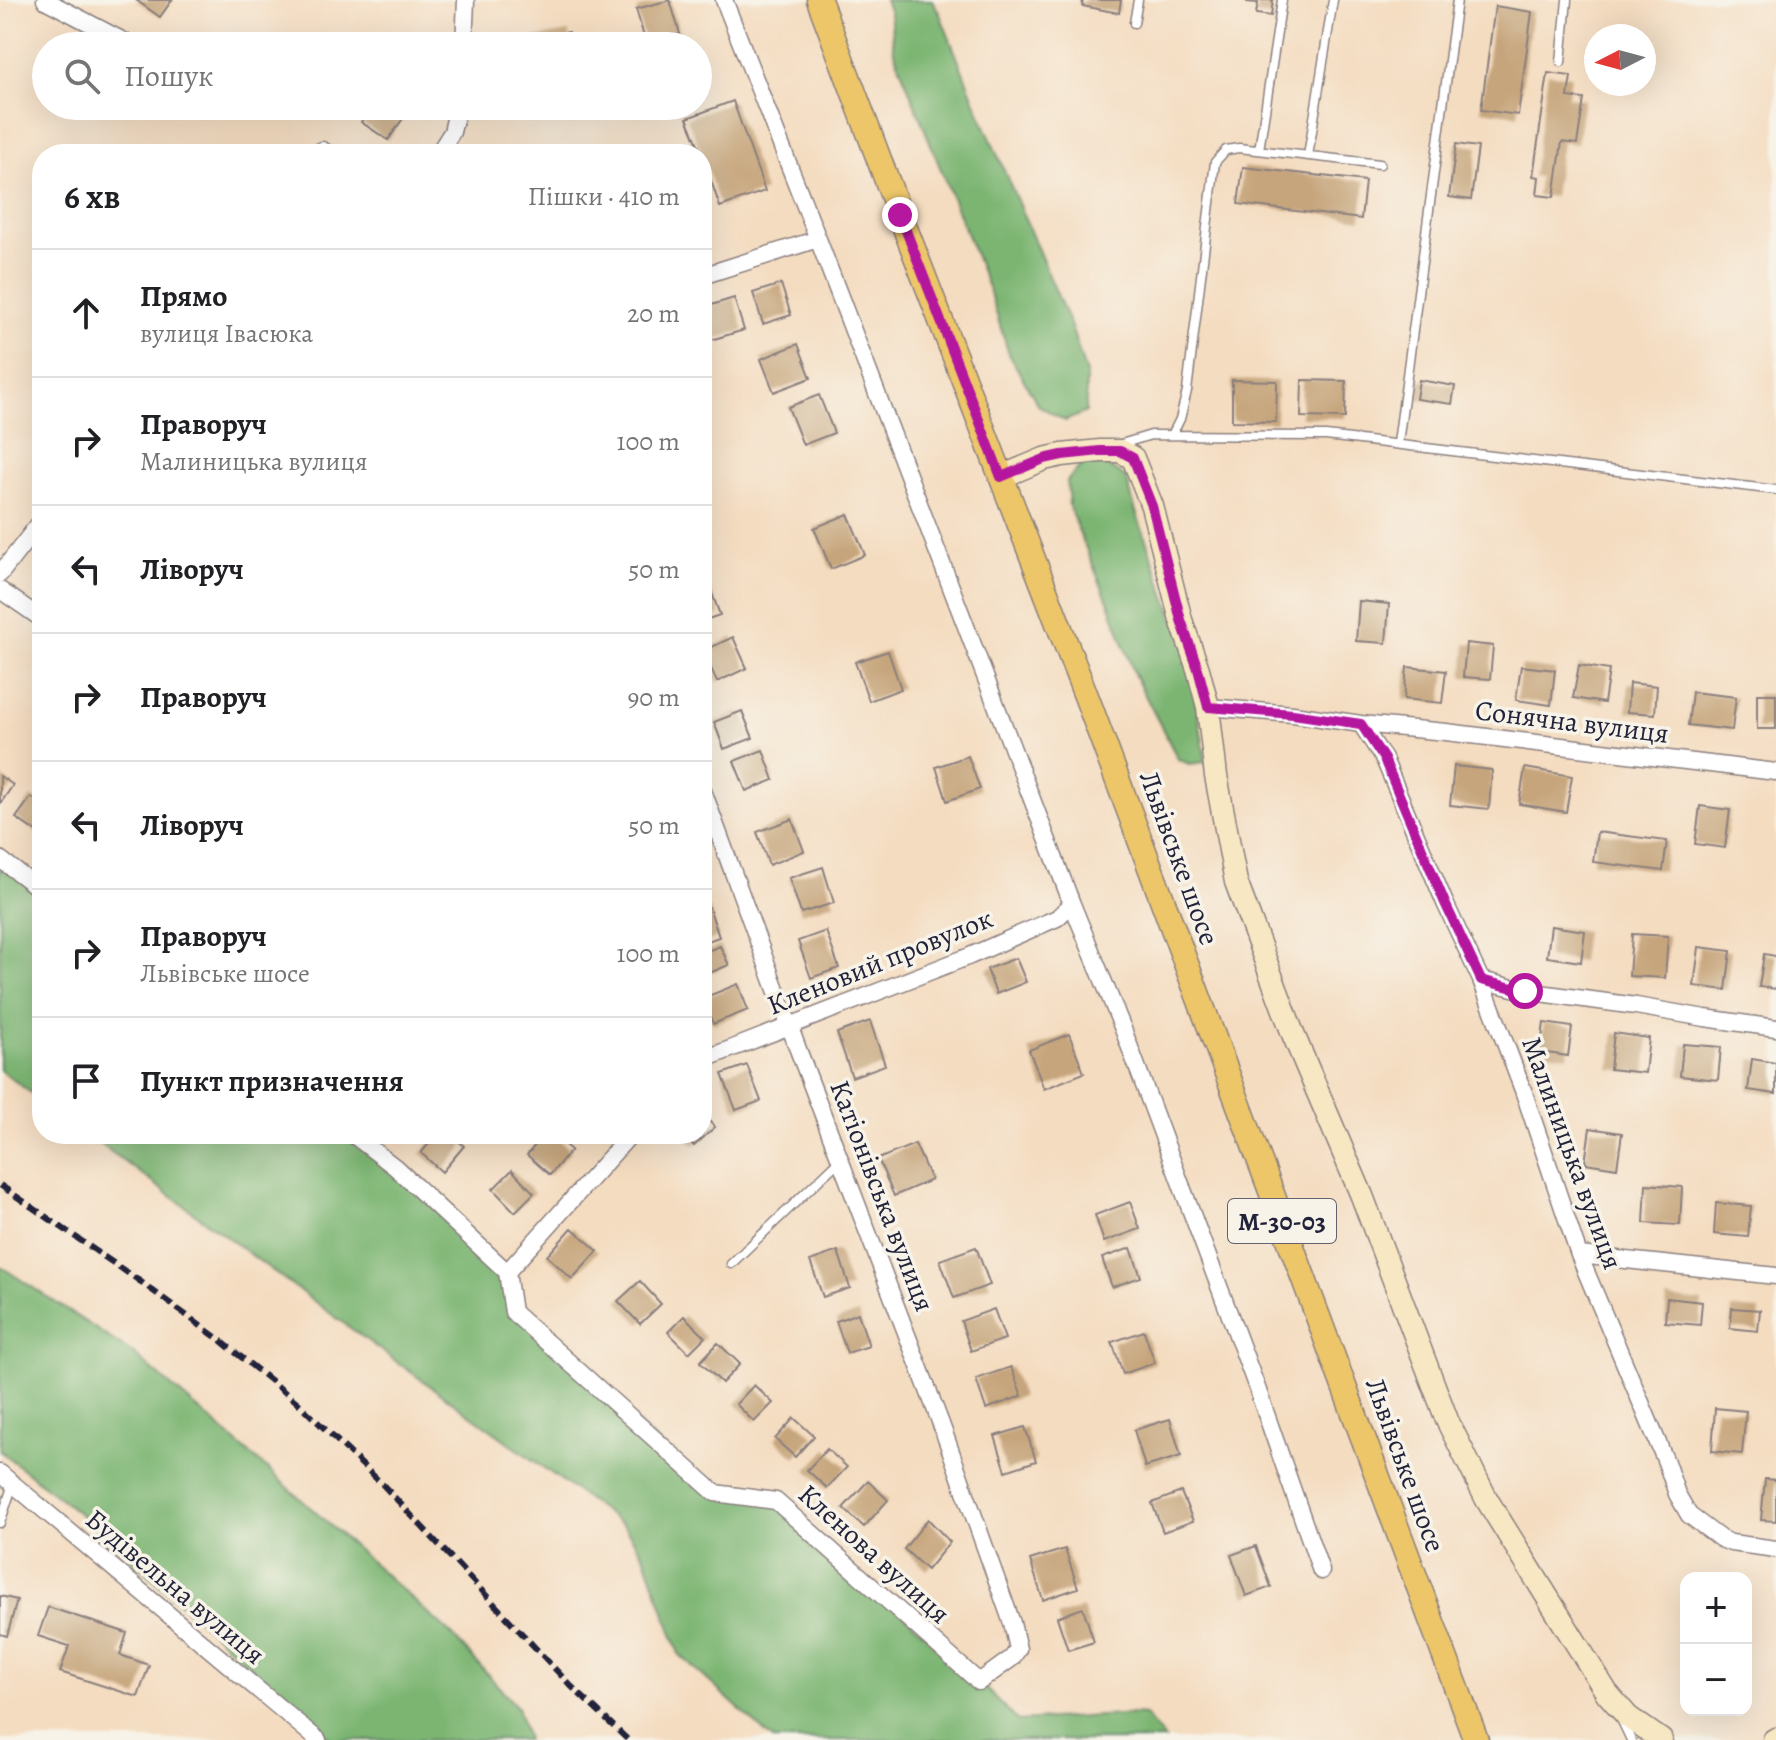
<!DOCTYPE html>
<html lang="uk">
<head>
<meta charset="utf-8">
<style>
  body { margin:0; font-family:Alegreya,serif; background:#f6f6f6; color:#202124 }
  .controls { position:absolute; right:24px; bottom:24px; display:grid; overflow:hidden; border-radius:16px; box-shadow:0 8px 32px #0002 }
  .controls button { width:72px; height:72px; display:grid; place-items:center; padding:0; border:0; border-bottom:2px solid #e0e0e0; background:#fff; color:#202124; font:40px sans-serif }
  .compass { position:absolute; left:1584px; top:24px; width:72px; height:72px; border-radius:50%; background:#fff; box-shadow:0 8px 32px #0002; rotate:264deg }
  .stop { position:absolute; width:24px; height:24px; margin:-18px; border:6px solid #b5179e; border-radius:50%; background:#fff }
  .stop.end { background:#b5179e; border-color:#fff; box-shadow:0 2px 8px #0008 }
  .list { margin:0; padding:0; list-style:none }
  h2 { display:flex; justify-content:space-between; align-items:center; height:104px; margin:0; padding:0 32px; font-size:34px }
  h2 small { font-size:26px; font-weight:400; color:#757577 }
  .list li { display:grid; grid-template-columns:52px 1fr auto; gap:24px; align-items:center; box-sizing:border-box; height:128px; padding:0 32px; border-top:2px solid #e0e0e0 }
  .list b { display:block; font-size:30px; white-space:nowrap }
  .list p { margin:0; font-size:26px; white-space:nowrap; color:#757577 }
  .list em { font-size:26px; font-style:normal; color:#757577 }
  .icon { flex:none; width:44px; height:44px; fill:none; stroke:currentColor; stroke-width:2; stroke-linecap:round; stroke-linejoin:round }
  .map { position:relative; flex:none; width:1776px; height:1740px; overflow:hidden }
  .search { position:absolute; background:#fff; box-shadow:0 8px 32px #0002; left:32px; top:32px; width:680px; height:88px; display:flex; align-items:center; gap:20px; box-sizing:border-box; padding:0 28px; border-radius:44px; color:#757577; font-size:30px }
  .panel { position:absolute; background:#fff; box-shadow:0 8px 32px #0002; left:32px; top:144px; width:680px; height:1000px; border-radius:32px }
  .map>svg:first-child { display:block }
  .forest { fill:#7bb572; stroke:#4e6c56; stroke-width:2 }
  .building { fill:#c6a57c }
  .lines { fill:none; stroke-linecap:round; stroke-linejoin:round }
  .lane-casing { stroke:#8b7f7e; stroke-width:11 }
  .street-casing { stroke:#8b7f7e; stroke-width:19 }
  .secondary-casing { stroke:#8b7f7e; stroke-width:25 }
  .primary-casing { stroke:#8b7f7e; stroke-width:27 }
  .lane { stroke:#fff; stroke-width:8 }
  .street { stroke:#fff; stroke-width:16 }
  .secondary { stroke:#f7e8c3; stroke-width:22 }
  .primary { stroke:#ecc669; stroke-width:24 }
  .rail { stroke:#22223b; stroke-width:6; stroke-dasharray:12 6; stroke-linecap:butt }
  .route { stroke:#b5179e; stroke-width:10 }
  .labels { text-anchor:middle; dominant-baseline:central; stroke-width:7; stroke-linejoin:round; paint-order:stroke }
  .shield { fill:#f7f3e8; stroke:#62616f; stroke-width:2 }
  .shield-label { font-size:26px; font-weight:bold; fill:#22223b }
  .street-label { font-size:28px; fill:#22223b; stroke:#f7f3e8 }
</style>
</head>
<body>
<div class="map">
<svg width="1776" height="1740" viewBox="0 0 1776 1740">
  <rect width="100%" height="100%" fill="#f7f3e8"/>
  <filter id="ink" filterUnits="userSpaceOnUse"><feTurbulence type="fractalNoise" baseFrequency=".0125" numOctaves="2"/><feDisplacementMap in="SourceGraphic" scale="16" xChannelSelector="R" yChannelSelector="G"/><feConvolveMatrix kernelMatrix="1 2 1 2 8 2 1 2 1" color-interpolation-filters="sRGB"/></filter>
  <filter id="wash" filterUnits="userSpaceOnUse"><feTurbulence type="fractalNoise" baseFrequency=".006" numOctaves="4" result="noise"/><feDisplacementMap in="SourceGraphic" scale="32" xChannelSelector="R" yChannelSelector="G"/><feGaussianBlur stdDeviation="1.8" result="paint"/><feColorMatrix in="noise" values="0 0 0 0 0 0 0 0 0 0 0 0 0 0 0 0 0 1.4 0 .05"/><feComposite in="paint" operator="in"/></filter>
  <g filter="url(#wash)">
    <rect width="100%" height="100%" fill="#f4dcc0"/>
    <path class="forest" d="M 885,0 L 932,0 L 939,12 L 980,114 L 1071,327 L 1086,374 L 1086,412 L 1065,421 L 1038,405 L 1009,354 L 989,290 L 894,52 L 890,13 Z
      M 1103,463 L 1126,478 L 1136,512 L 1168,602 L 1188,651 L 1206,762 L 1189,764 L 1178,759 L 1135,676 L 1111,608 L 1077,527 L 1069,505 L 1067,481 L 1082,464 Z
      M 0,859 L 42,891 L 42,1101 L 0,1070 Z
      M 87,1134 L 352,1134 L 507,1272 L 514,1312 L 715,1493 L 776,1501 L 979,1682 L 1018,1721 L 1135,1714 L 1145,1715 L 1165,1740 L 773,1740 L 679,1654 L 644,1555 L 623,1525 L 372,1344 Z
      M 0,1266 L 134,1354 L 272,1473 L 451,1634 L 517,1707 L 527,1740 L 332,1740 L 81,1515 L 0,1451 Z"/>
    <g id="blocks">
      <path class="building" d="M 136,0 L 172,0 L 160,17 Z
        M 670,0 L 680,34 L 646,44 L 636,9 Z
        M 1083,0 L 1121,0 L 1119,13 L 1082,6 Z
        M 1247,0 L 1273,0 L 1271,16 L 1256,14 L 1258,3 L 1247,2 Z
        M 1495,6 L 1532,12 L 1518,115 L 1481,110 Z
        M 569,32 L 571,46 L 527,46 L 526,39 Z
        M 1548,73 L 1571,76 L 1568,97 L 1584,99 L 1577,144 L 1562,142 L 1554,197 L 1537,195 L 1539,177 L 1533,176 Z
        M 733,101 L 765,191 L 720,207 L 702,154 L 687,118 Z
        M 371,106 L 394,106 L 406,114 L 388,140 L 361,122 Z
        M 1456,144 L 1478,147 L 1471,200 L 1449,197 Z
        M 1243,167 L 1365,181 L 1361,219 L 1238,204 Z
        M 781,284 L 791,315 L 763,324 L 753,293 Z
        M 734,298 L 744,330 L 711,340 L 702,308 Z
        M 798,344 L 811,378 L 774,392 L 761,359 Z
        M 1232,380 L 1277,381 L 1276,422 L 1232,421 Z
        M 1302,380 L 1346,381 L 1345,418 L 1301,417 Z
        M 1419,380 L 1455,386 L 1452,404 L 1416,399 Z
        M 819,395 L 834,433 L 803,445 L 788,407 Z
        M 848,514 L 865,555 L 831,569 L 814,528 Z
        M 707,580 L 720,615 L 702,621 L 702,581 Z
        M 1359,601 L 1389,604 L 1386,643 L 1356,641 Z
        M 733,637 L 747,668 L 717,682 L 703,651 Z
        M 1466,643 L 1493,646 L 1490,679 L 1463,677 Z
        M 888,651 L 901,689 L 869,701 L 855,662 Z
        M 1579,665 L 1609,670 L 1604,703 L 1573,698 Z
        M 1521,666 L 1555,670 L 1551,705 L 1516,700 Z
        M 1407,667 L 1446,671 L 1442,703 L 1404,699 Z
        M 1629,683 L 1657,686 L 1655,714 L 1627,712 Z
        M 1692,692 L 1736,697 L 1732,730 L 1688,725 Z
        M 1757,694 L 1776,694 L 1776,729 L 1757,729 Z
        M 742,711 L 753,738 L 724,749 L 714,722 Z
        M 763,750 L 774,780 L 746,791 L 734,761 Z
        M 968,756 L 980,789 L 947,801 L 936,767 Z
        M 1454,766 L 1492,770 L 1489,809 L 1450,805 Z
        M 1525,768 L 1572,776 L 1566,812 L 1519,804 Z
        M 0,776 L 13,785 L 0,804 Z
        M 31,797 L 42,804 L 42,836 L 16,818 Z
        M 1700,806 L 1730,810 L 1725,848 L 1695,844 Z
        M 792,819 L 804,851 L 769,865 L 757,832 Z
        M 1597,832 L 1667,841 L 1663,871 L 1593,862 Z
        M 823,867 L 834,903 L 801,913 L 789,878 Z
        M 709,907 L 719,937 L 702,943 L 702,910 Z
        M 1551,926 L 1585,931 L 1581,962 L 1547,957 Z
        M 826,931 L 839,968 L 811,978 L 798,941 Z
        M 1632,934 L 1668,936 L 1665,978 L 1629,976 Z
        M 720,946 L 729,965 L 702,976 L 702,953 Z
        M 1699,947 L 1731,951 L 1726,990 L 1694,986 Z
        M 1764,954 L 1776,956 L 1776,989 L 1759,987 Z
        M 1016,958 L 1026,982 L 996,994 L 987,969 Z
        M 738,984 L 748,1010 L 713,1024 L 703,998 Z
        M 870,1021 L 885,1065 L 852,1077 L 837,1033 Z
        M 1544,1023 L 1572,1027 L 1568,1056 L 1540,1052 Z
        M 1614,1033 L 1649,1038 L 1645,1073 L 1610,1069 Z
        M 1069,1034 L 1084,1073 L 1044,1089 L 1029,1050 Z
        M 1683,1044 L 1721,1047 L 1718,1080 L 1680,1076 Z
        M 1752,1059 L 1776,1063 L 1776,1094 L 1748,1090 Z
        M 747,1065 L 761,1101 L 736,1110 L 722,1074 Z
        M 702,1114 L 715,1127 L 694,1146 L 683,1134 L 702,1134 Z
        M 1590,1128 L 1622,1133 L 1617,1168 L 1585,1163 Z
        M 437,1134 L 451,1134 L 464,1146 L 442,1172 L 421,1153 Z
        M 544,1134 L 552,1134 L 571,1150 L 550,1175 L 527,1155 Z
        M 915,1144 L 931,1180 L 894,1196 L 878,1159 Z
        M 512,1170 L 534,1193 L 515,1212 L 493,1189 Z
        M 1646,1184 L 1682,1187 L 1680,1225 L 1644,1223 Z
        M 1130,1202 L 1140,1229 L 1104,1242 L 1095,1215 Z
        M 1716,1203 L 1751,1206 L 1748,1237 L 1714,1234 Z
        M 572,1228 L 598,1251 L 572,1279 L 547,1256 Z
        M 976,1247 L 990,1285 L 954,1298 L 940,1260 Z
        M 1131,1248 L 1141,1277 L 1112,1287 L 1102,1258 Z
        M 838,1251 L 850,1288 L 823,1297 L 810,1261 Z
        M 640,1281 L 661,1304 L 640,1324 L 618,1301 Z
        M 1667,1298 L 1702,1302 L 1700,1325 L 1665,1322 Z
        M 1732,1308 L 1760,1310 L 1758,1331 L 1730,1328 Z
        M 994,1309 L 1005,1339 L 971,1351 L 961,1321 Z
        M 858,1313 L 869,1346 L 847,1353 L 836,1321 Z
        M 684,1316 L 705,1337 L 689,1353 L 668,1332 Z
        M 1144,1331 L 1155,1363 L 1123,1374 L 1112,1342 Z
        M 718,1343 L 740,1364 L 722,1383 L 700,1362 Z
        M 1011,1367 L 1022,1396 L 986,1409 L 976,1379 Z
        M 754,1385 L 773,1403 L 754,1422 L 736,1404 Z
        M 1715,1408 L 1746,1411 L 1742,1454 L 1712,1451 Z
        M 794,1418 L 814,1436 L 795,1457 L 775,1439 Z
        M 1170,1419 L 1181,1456 L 1145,1467 L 1134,1430 Z
        M 1025,1427 L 1036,1461 L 1006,1471 L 995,1436 Z
        M 827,1449 L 847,1467 L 827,1488 L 807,1470 Z
        M 1765,1479 L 1776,1480 L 1776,1521 L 1761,1520 Z
        M 868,1481 L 888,1500 L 864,1527 L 843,1508 Z
        M 1181,1492 L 1193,1521 L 1163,1532 L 1152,1503 Z
        M 928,1519 L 950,1542 L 927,1570 L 904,1549 Z
        M 1256,1546 L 1271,1587 L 1246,1596 L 1231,1555 Z
        M 1065,1549 L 1078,1588 L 1043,1600 L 1030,1560 Z
        M 0,1596 L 17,1600 L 7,1636 L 0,1634 Z
        M 48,1607 L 127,1633 L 120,1655 L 149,1665 L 138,1697 L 60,1672 L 69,1646 L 38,1636 Z
        M 1083,1608 L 1094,1642 L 1068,1650 L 1057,1617 Z"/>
    </g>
  </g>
  <g filter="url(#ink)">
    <use href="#blocks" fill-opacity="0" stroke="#8b7f7e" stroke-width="2"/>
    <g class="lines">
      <defs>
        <path id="lane" d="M 1134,23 L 1138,0
          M 1561,62 L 1567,0
          M 1259,150 L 1282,0
          M 1308,156 L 1333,0
          M 1172,435 L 1180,419 L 1187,391 L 1215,162 L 1226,150 L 1239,148 L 1380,164
          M 1398,443 L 1457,0
          M 1118,445 L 1151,435 L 1326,436 L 1776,490
          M 731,1264 L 840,1160
          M 0,1523 L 13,1484
          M 1621,1719 L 1631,1740"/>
        <path id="street" d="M 45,0 L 133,46
          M 724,0 L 818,239 L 1072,904 L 1123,1029 L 1257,1388 L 1321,1571
          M 464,46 L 466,0
          M 319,154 L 322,150 L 328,154
          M 438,154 L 452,132 L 458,106
          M 702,276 L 818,239
          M 0,574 L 42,520
          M 0,590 L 42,619
          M 1208,707 L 1293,714 L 1361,724 L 1446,732 L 1776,772
          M 1361,724 L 1384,759 L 1445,903 L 1481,980 L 1523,1090 L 1579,1255 L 1666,1462 L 1677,1494 L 1689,1515 L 1721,1539 L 1731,1543 L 1776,1549
          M 0,859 L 42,891
          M 1481,980 L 1525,991 L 1636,1006 L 1705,1018 L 1776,1028
          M 702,1060 L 970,956 L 1057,918 L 1072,904
          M 352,1134 L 395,1167 L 507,1272
          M 1579,1255 L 1776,1276
          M 507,1272 L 513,1312 L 715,1493 L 776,1501 L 979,1682 L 1012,1658 L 1018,1649 L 1012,1623 L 941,1424 L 799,1052 L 702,788
          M 507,1272 L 631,1134
          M 0,1473 L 318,1740"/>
        <path id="secondary" d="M 1001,477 L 1044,459 L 1062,455 L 1100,451 L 1120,451 L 1133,458 L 1152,506 L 1181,620 L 1198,669 L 1208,707 L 1216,776 L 1236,882 L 1293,1034 L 1362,1196 L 1447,1420 L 1487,1500 L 1607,1693 L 1628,1717 L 1661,1740
          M 1774,1740 L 1776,1739"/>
        <path id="primary" d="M 819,0 L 900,215 L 1088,701 L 1476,1740"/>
      </defs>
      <use href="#lane" class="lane-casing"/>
      <use href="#street" class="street-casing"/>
      <use href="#secondary" class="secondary-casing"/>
      <use href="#primary" class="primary-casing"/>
      <use href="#lane" class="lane"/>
      <use href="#street" class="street"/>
      <use href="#secondary" class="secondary"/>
      <use href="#primary" class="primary"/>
      <path class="rail" d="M 0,1185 L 141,1282 L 220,1340 L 297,1402 L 383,1485 L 571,1686 L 628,1740"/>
    </g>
  </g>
  <g class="lines" filter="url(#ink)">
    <path class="route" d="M 900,215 L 1001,477 L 1044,459 L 1062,455 L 1100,451 L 1120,451 L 1133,458 L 1152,506 L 1181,620 L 1198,669 L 1208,707 L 1293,714 L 1361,724 L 1384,759 L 1445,903 L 1481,980 L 1525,991"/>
  </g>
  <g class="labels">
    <rect class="shield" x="1228" y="1199" width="108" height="44" rx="6"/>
    <g class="shield-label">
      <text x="1282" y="1221">М-30-03</text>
    </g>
    <g class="street-label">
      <text transform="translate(1572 722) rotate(7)">Сонячна вулиця</text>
      <text transform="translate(1179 858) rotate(70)">Львівське шосе</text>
      <text transform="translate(880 962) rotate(-22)">Кленовий провулок</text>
      <text transform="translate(1572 1153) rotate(70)">Малиницька вулиця</text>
      <text transform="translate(882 1196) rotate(69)">Катіонівська вулиця</text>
      <text transform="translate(1405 1465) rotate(70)">Львівське шосе</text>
      <text transform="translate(874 1554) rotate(42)">Кленова вулиця</text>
      <text transform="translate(175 1587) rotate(40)">Будівельна вулиця</text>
    </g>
  </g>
</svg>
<div class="controls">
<button>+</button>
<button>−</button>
</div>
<svg class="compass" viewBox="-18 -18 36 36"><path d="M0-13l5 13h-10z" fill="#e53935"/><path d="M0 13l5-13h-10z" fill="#757577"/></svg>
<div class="stop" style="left:1525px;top:991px"></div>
<div class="stop end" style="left:900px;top:215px"></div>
<div class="search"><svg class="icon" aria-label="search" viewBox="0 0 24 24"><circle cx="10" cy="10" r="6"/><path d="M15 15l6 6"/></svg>Пошук</div>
<section class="panel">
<h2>6 хв<small>Пішки · 410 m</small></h2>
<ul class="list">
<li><svg class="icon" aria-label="ahead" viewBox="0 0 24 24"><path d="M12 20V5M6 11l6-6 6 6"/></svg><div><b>Прямо</b><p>вулиця Івасюка</p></div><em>20 m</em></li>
<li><svg class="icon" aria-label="right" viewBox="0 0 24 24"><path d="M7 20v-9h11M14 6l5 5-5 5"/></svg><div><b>Праворуч</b><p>Малиницька вулиця</p></div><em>100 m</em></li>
<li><svg class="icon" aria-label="left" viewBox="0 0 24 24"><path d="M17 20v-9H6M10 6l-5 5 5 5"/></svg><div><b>Ліворуч</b></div><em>50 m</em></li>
<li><svg class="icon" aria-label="right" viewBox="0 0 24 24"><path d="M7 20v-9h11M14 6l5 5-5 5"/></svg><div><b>Праворуч</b></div><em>90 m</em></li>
<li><svg class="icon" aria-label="left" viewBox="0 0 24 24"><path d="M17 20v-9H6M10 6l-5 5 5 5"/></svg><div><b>Ліворуч</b></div><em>50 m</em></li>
<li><svg class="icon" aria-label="right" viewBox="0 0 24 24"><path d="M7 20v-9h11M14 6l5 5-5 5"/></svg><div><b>Праворуч</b><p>Львівське шосе</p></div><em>100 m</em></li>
<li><svg class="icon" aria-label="arrive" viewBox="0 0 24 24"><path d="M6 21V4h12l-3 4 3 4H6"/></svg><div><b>Пункт призначення</b></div></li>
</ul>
</section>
</div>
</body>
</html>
